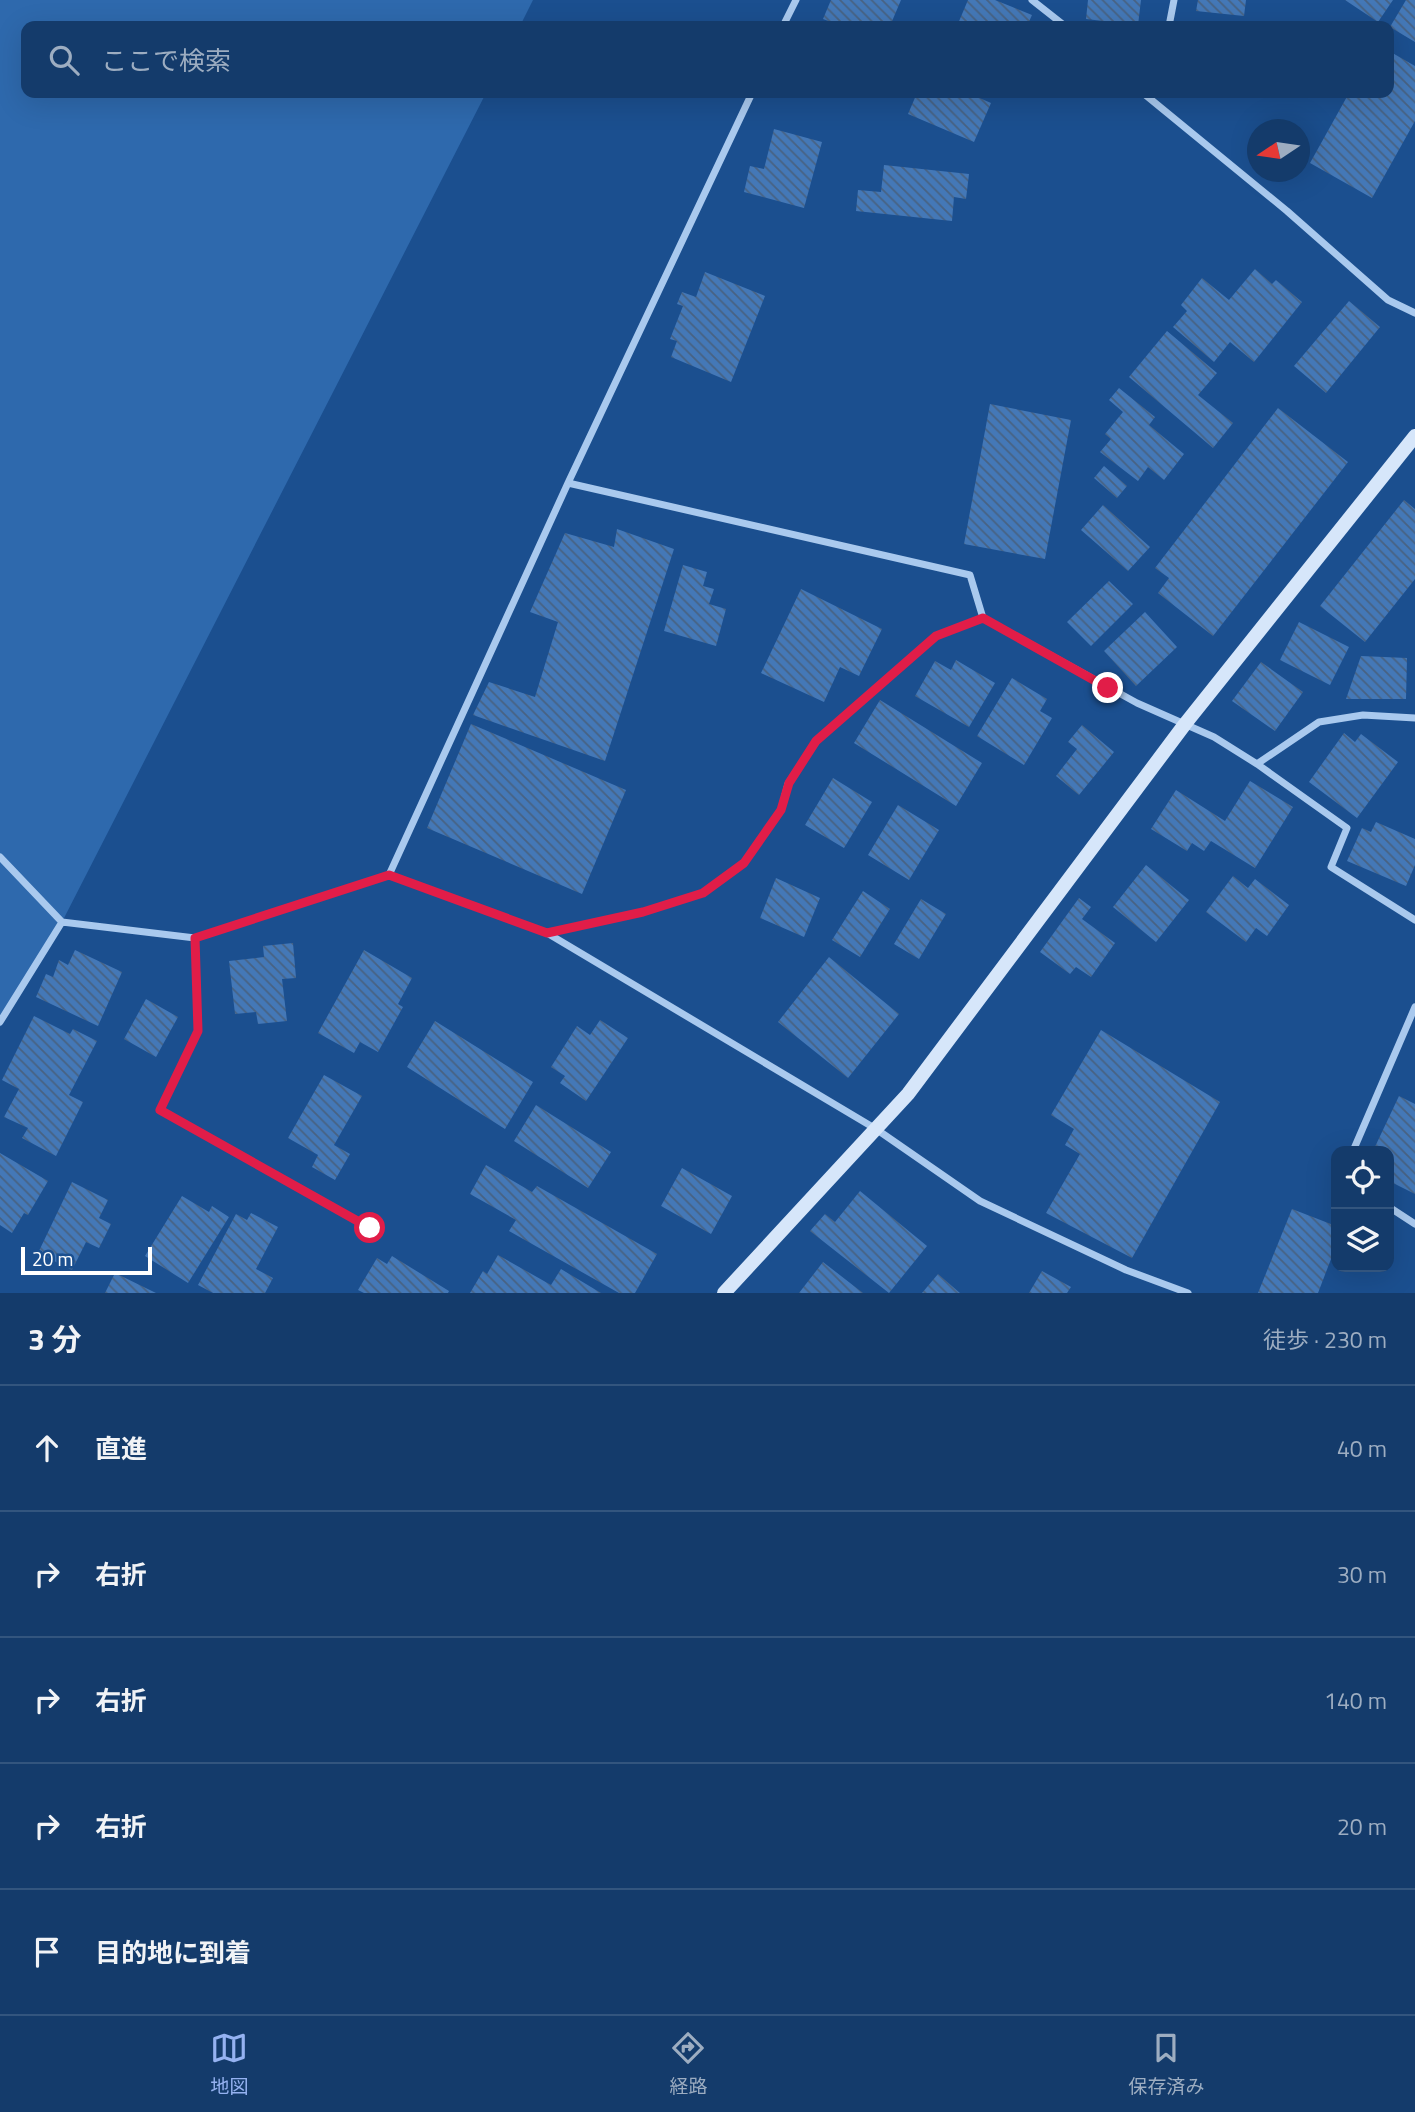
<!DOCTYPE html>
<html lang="ja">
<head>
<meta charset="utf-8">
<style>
  body { margin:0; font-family:"Titillium Web","Noto Sans JP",sans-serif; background:#214673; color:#f1f3f6 }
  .controls { position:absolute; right:21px; bottom:21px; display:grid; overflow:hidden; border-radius:14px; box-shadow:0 7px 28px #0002 }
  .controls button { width:63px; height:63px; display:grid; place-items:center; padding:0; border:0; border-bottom:2px solid #33557e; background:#143b6b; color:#f1f3f6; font:35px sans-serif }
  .compass { position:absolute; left:1247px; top:119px; width:63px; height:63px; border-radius:50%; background:#143b6b; box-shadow:0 7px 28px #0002; rotate:257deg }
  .scale { position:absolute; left:21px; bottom:18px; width:131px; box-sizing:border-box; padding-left:7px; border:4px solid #fff; border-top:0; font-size:19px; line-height:24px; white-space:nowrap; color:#fff; -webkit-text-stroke:5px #1b4f8f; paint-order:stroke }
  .stop { position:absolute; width:21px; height:21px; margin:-16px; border:5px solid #e11d48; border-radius:50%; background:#fff }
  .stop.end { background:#e11d48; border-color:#fff; box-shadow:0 2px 7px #0008 }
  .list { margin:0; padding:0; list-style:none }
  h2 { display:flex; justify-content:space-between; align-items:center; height:91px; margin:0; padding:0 28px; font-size:30px }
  h2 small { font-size:23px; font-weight:400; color:#9dadc1 }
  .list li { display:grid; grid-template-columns:46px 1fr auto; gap:21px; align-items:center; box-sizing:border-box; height:126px; padding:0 28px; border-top:2px solid #33557e }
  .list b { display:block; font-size:26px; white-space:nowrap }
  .list em { font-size:23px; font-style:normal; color:#9dadc1 }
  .icon { flex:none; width:38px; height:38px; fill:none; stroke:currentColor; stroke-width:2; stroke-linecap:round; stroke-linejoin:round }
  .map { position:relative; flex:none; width:1415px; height:1293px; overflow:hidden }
  .search { position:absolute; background:#143b6b; box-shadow:0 7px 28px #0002; left:21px; right:21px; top:21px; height:77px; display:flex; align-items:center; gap:18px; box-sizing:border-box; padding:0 24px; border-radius:14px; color:#9dadc1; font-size:26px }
  .sheet { height:721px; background:#143b6b }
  nav { display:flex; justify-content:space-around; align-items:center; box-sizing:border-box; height:98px; border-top:2px solid #33557e; background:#143b6b; font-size:19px; color:#9dadc1 }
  nav a { display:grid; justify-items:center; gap:4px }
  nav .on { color:#95b2f1 }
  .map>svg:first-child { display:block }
  .pitch { fill:#2e69ad }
  .building { fill:url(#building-back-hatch) }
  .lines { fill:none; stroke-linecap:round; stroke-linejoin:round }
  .street { stroke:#a9c9ee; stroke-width:7 }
  .secondary { stroke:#d6e6fa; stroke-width:14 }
  .route { stroke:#e11d48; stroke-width:9 }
</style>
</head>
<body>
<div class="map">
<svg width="1415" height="1293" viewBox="0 0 1415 1293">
  <defs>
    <pattern id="building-back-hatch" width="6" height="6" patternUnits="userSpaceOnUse" patternTransform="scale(1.75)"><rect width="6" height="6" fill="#4478b7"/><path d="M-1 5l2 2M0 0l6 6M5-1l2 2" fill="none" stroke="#486282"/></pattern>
  </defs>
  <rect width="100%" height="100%" fill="#1b4f8f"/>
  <path class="pitch" d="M 0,0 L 533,0 L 520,26 L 26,26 L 26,93 L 486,93 L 62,922 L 0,1027 Z"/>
  <path class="building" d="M 831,0 L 901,0 L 890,26 L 842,26 L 823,19 Z
    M 968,0 L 995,0 L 1032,15 L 1027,26 L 957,26 Z
    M 1088,0 L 1141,0 L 1138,25 L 1086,19 Z
    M 1198,0 L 1246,0 L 1244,16 L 1196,11 Z
    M 1345,0 L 1393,0 L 1378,22 Z
    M 1406,0 L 1415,0 L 1415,42 L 1390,27 Z
    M 1389,51 L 1415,66 L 1415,121 L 1372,198 L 1310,163 L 1349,93 L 1389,93 Z
    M 917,93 L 968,93 L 991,103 L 974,142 L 908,114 Z
    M 774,129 L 822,142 L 804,208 L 744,192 L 750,166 L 764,169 Z
    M 884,165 L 969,174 L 966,199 L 954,197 L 952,221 L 856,211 L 858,190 L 881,192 Z
    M 1255,269 L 1272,284 L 1276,280 L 1302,302 L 1254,362 L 1230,342 L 1214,362 L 1173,327 L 1187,311 L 1181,305 L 1202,278 L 1229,300 Z
    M 705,272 L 765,296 L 731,382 L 671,357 L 677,341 L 670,339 L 683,306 L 677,304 L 682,292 L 696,297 Z
    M 1349,301 L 1380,327 L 1326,393 L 1294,366 Z
    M 1167,331 L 1217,373 L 1198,395 L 1233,423 L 1213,448 L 1129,377 Z
    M 1119,388 L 1155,417 L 1149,425 L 1184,454 L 1164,480 L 1148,467 L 1138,481 L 1100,452 L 1111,439 L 1105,434 L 1123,412 L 1109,400 Z
    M 990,404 L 1071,420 L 1045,559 L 964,544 Z
    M 1278,408 L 1348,462 L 1213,636 L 1158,593 L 1169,578 L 1155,568 Z
    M 1104,466 L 1127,486 L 1117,498 L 1094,478 Z
    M 1404,500 L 1415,509 L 1415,579 L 1365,642 L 1320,606 Z
    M 1103,505 L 1150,547 L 1128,571 L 1081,530 Z
    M 617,529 L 674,549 L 605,761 L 473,715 L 489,682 L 535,697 L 558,622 L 530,612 L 565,533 L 614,547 Z
    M 683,565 L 707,572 L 703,586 L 714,589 L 709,604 L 726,609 L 716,646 L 664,631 Z
    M 1109,581 L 1133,604 L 1091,646 L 1067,622 Z
    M 801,589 L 882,629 L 859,676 L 840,667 L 824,702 L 761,673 Z
    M 1145,612 L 1177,647 L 1136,686 L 1104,651 Z
    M 1299,622 L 1349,647 L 1330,685 L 1280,660 Z
    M 1361,656 L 1407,658 L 1406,699 L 1346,699 Z
    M 956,660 L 995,683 L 969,727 L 915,696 L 935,661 L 951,670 Z
    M 1261,662 L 1303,692 L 1275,731 L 1232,701 Z
    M 1012,678 L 1047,699 L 1040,711 L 1052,718 L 1024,765 L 977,736 Z
    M 880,700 L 982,763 L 956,806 L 854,743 Z
    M 471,724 L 626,790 L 582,894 L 427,828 Z
    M 1082,725 L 1114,752 L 1079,795 L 1056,776 L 1077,749 L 1068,742 Z
    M 1344,733 L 1355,742 L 1361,734 L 1398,762 L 1357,818 L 1309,782 Z
    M 833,778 L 872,802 L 844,848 L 805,825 Z
    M 1250,781 L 1293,807 L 1255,868 L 1211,841 L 1204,851 L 1192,843 L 1187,851 L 1151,829 L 1176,790 L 1225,821 Z
    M 898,805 L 939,830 L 909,880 L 868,855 Z
    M 1376,822 L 1415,839 L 1415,865 L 1406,886 L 1347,861 L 1362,828 L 1371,832 Z
    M 1146,865 L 1189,900 L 1156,942 L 1113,907 Z
    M 1233,876 L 1248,888 L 1255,879 L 1289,905 L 1267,936 L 1256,928 L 1246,942 L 1206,912 Z
    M 776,878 L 820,898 L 804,937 L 760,918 Z
    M 863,891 L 890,909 L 860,957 L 832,940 Z
    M 1079,898 L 1091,907 L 1082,919 L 1115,943 L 1091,977 L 1076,967 L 1070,974 L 1040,952 Z
    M 921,899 L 946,914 L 919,959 L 894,944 Z
    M 293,943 L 296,978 L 282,979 L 287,1021 L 258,1024 L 256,1012 L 235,1014 L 229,961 L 264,957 L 263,946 Z
    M 75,950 L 122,972 L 98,1026 L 36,997 L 46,974 L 53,977 L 59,960 L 68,965 Z
    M 364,950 L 412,978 L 398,1004 L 403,1007 L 378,1052 L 360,1042 L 354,1053 L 318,1033 Z
    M 829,957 L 899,1014 L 848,1078 L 778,1022 Z
    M 146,999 L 178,1017 L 156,1057 L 124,1039 Z
    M 34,1016 L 70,1034 L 73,1029 L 97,1041 L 69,1095 L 83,1102 L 56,1156 L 22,1138 L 28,1128 L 4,1117 L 19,1089 L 2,1080 Z
    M 600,1020 L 628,1038 L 586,1101 L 560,1083 L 565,1076 L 551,1067 L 577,1026 L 590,1035 Z
    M 435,1021 L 533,1082 L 505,1129 L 407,1067 Z
    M 1101,1030 L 1220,1102 L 1132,1258 L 1046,1213 L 1080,1154 L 1065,1145 L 1074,1129 L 1051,1115 Z
    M 324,1075 L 362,1096 L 334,1145 L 350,1154 L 335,1180 L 312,1167 L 318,1155 L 288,1138 Z
    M 1399,1096 L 1415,1104 L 1415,1194 L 1389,1181 L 1389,1151 L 1373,1151 Z
    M 536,1105 L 611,1152 L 588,1188 L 514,1141 Z
    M 0,1153 L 48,1181 L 28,1215 L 24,1213 L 12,1233 L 0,1225 Z
    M 486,1165 L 532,1192 L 537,1186 L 657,1254 L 635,1293 L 619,1293 L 509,1231 L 516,1220 L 470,1194 Z
    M 682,1168 L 732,1196 L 711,1234 L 661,1206 Z
    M 72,1182 L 108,1200 L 99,1218 L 111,1224 L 99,1248 L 86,1242 L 72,1270 L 38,1253 Z
    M 860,1191 L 927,1246 L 889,1293 L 810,1231 L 825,1214 L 835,1222 Z
    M 182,1196 L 209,1212 L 212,1206 L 229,1217 L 188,1283 L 145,1256 Z
    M 1292,1209 L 1336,1226 L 1336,1246 L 1318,1293 L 1258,1293 Z
    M 251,1213 L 278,1227 L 256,1269 L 273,1278 L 265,1293 L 213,1293 L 198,1285 L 236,1214 L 247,1220 Z
    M 498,1255 L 551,1285 L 561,1269 L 601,1293 L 470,1293 L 483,1271 L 487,1274 Z
    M 392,1256 L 449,1291 L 448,1293 L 364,1293 L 358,1290 L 377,1258 L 387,1264 Z
    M 823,1262 L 863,1293 L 799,1293 Z
    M 1042,1271 L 1071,1287 L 1067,1293 L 1029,1293 Z
    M 115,1273 L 156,1293 L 105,1293 Z
    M 938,1274 L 960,1293 L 922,1293 Z"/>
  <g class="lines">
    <path class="street" d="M 1032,0 L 1065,26
      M 783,26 L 796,0
      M 1169,26 L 1174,0
      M 1143,93 L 1287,211 L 1388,300 L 1415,313
      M 568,483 L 970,575 L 983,618 L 1137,703 L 1214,737 L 1257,764 L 1319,722 L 1363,715 L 1415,718
      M 1257,764 L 1347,828 L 1331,867 L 1415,920
      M 0,857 L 62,922
      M 389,875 L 547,933 L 876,1129 L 980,1201 L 1126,1270 L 1188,1293
      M 547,933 L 643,912 L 703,893 L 744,863 L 781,810 L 788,784 L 816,741 L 936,636 L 983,618
      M 195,938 L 198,1031 L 160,1110 L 370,1228
      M 0,1022 L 62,922 L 195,938 L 389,875 L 568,483 L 752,93
      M 1353,1151 L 1415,1007
      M 1389,1207 L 1415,1224"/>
    <path class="secondary" d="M 724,1293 L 908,1094 L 1185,724 L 1415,436"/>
  </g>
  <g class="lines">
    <path class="route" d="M 370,1228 L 160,1110 L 198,1031 L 195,938 L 389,875 L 547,933 L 643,912 L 703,893 L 744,863 L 781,810 L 789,783 L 816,741 L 936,636 L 983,618 L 1108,688"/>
  </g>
</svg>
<div class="controls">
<button><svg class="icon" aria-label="locate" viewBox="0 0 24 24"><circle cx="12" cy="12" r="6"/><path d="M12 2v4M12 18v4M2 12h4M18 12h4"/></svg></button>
<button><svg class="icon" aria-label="layers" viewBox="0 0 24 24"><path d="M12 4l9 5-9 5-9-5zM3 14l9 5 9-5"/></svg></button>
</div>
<svg class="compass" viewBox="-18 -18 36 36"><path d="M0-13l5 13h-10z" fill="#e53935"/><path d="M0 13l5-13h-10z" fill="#9dadc1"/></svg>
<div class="scale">20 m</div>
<div class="stop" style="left:370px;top:1228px"></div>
<div class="stop end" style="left:1108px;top:688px"></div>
<div class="search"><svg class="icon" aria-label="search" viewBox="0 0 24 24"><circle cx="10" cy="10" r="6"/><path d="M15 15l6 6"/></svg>ここで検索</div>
</div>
<section class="sheet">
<h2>3 分<small>徒歩 · 230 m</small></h2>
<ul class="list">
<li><svg class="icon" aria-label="ahead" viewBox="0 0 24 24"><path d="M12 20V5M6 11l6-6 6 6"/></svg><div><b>直進</b></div><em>40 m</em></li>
<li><svg class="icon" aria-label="right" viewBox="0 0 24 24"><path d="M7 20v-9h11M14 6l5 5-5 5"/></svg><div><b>右折</b></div><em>30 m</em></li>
<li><svg class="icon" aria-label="right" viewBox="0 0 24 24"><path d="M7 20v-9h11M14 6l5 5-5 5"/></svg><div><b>右折</b></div><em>140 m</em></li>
<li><svg class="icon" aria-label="right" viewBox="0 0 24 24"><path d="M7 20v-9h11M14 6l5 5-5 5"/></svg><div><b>右折</b></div><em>20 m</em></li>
<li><svg class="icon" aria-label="arrive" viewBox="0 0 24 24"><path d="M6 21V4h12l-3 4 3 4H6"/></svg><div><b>目的地に到着</b></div></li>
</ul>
</section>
<nav>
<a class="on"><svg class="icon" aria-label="map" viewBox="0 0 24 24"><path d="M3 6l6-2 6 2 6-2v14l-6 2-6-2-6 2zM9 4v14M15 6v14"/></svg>地図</a>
<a><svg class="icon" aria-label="directions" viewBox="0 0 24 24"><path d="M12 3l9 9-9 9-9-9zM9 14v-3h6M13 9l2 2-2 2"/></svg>経路</a>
<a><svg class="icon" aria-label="saved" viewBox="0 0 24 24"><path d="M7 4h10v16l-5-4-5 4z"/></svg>保存済み</a>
</nav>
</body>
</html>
